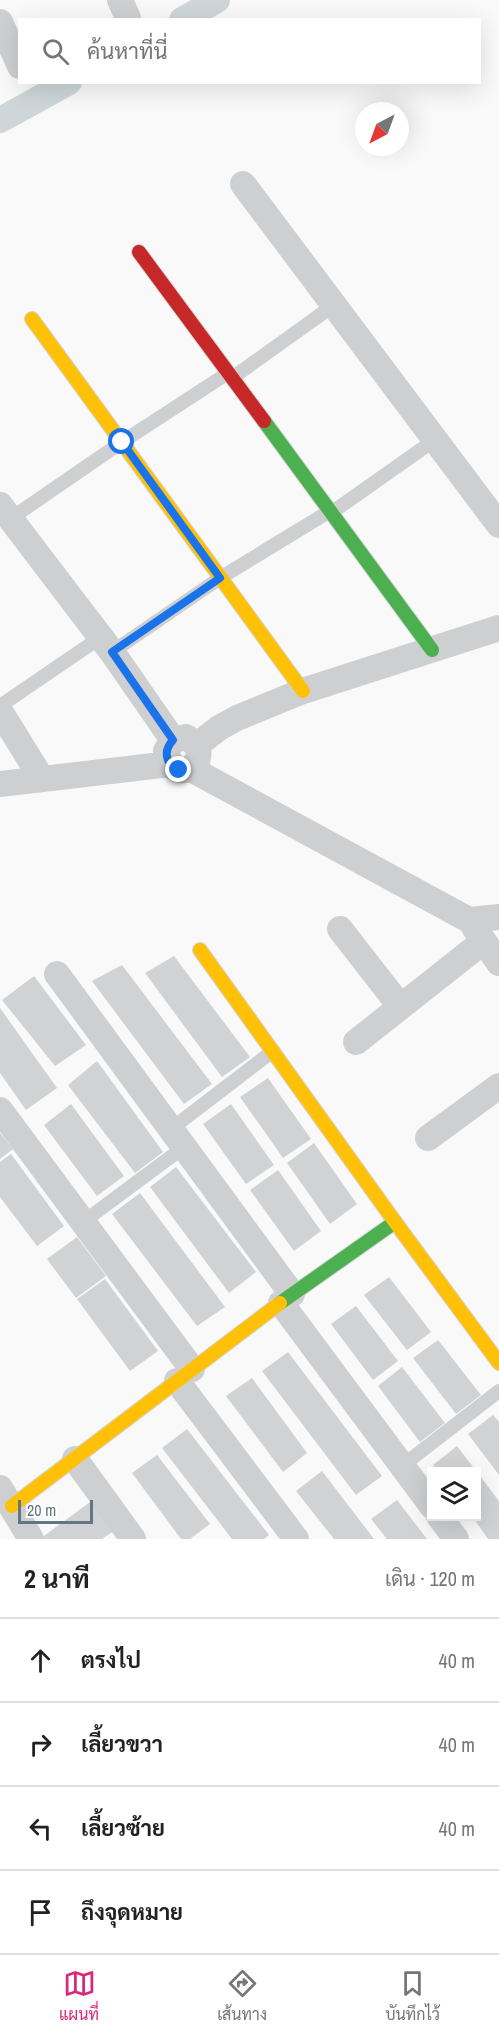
<!DOCTYPE html>
<html lang="th">
<head>
<meta charset="utf-8">
<style>
  body { margin:0; font-family:"Archivo Narrow",Sarabun,sans-serif; background:#f2f2f2; color:#222 }
  .controls { position:absolute; right:18px; bottom:18px; display:grid; overflow:hidden; border-radius:0px; box-shadow:0 6px 24px #0002 }
  .controls button { width:54px; height:54px; display:grid; place-items:center; padding:0; border:0; border-bottom:2px solid #e0e0e0; background:#fff; color:#222; font:30px sans-serif }
  .compass { position:absolute; left:355px; top:102px; width:54px; height:54px; border-radius:50%; background:#fff; box-shadow:0 6px 24px #0002; rotate:221deg }
  .scale { position:absolute; left:18px; bottom:15px; width:75px; box-sizing:border-box; padding-left:6px; border:3px solid #657683; border-top:0; font-size:16px; line-height:21px; white-space:nowrap; color:#657683; -webkit-text-stroke:4px #fff; paint-order:stroke }
  .stop { position:absolute; width:18px; height:18px; margin:-14px; border:4px solid #1a73e8; border-radius:50%; background:#fff }
  .stop.end { background:#1a73e8; border-color:#fff; box-shadow:0 2px 6px #0008 }
  .list { margin:0; padding:0; list-style:none }
  h2 { display:flex; justify-content:space-between; align-items:center; height:78px; margin:0; padding:0 24px; font-size:26px }
  h2 small { font-size:20px; font-weight:400; color:#767676 }
  .list li { display:grid; grid-template-columns:39px 1fr auto; gap:18px; align-items:center; box-sizing:border-box; height:84px; padding:0 24px; border-top:2px solid #e0e0e0 }
  .list b { display:block; font-size:22px; white-space:nowrap }
  .list em { font-size:20px; font-style:normal; color:#767676 }
  .icon { flex:none; width:33px; height:33px; fill:none; stroke:currentColor; stroke-width:2; stroke-linecap:round; stroke-linejoin:round }
  .map { position:relative; flex:none; width:499px; height:1539px; overflow:hidden }
  .search { position:absolute; background:#fff; box-shadow:0 6px 24px #0002; left:18px; right:18px; top:18px; height:66px; display:flex; align-items:center; gap:15px; box-sizing:border-box; padding:0 21px; border-radius:0px; color:#767676; font-size:22px }
  .sheet { height:414px; background:#fff }
  nav { display:flex; justify-content:space-around; align-items:center; box-sizing:border-box; height:84px; border-top:2px solid #e0e0e0; background:#fff; font-size:16px; color:#767676 }
  nav a { display:grid; justify-items:center; gap:3px }
  nav .on { color:#db2777 }
  .map>svg:first-child { display:block }
  .lines { fill:none; stroke-linecap:round; stroke-linejoin:round }
  .canal { stroke:#ced6d9; stroke-width:26 }
  .building { fill:#d0d2d3 }
  .fast-casing { stroke:#d5d6d7; stroke-width:16 }
  .slow-casing { stroke:#d5d6d7; stroke-width:16 }
  .jam-casing { stroke:#d5d6d7; stroke-width:16 }
  .lane { stroke:#cecfd0; stroke-width:14 }
  .street { stroke:#cecfd0; stroke-width:26 }
  .fast { stroke:#4caf50; stroke-width:14 }
  .slow { stroke:#ffc107; stroke-width:14 }
  .jam { stroke:#c62828; stroke-width:14 }
  .route { stroke:#1a73e8; stroke-width:8 }
</style>
</head>
<body>
<div class="map">
<svg width="499" height="1539" viewBox="0 0 499 1539">
  <rect width="100%" height="100%" fill="#f9f9f9"/>
  <g class="lines">
    <path class="canal" d="M 182,20 L 217,0
      M 0,120 L 69,82"/>
  </g>
  <path class="building" d="M 174,956 L 250,1057 L 222,1077 L 145,973 Z
    M 122,965 L 212,1084 L 184,1104 L 92,981 Z
    M 34,976 L 86,1045 L 55,1066 L 2,1000 Z
    M 0,1008 L 57,1088 L 26,1110 L 0,1073 Z
    M 97,1061 L 163,1152 L 135,1173 L 68,1085 Z
    M 268,1078 L 311,1139 L 283,1158 L 240,1097 Z
    M 71,1104 L 124,1176 L 97,1196 L 44,1125 Z
    M 231,1104 L 274,1165 L 246,1184 L 203,1124 Z
    M 0,1133 L 13,1149 L 0,1159 Z
    M 314,1143 L 357,1204 L 330,1224 L 287,1163 Z
    M 11,1154 L 64,1226 L 37,1246 L 0,1197 L 0,1162 Z
    M 176,1167 L 256,1272 L 229,1293 L 150,1187 Z
    M 278,1170 L 321,1231 L 294,1251 L 250,1190 Z
    M 140,1193 L 225,1307 L 197,1326 L 112,1214 Z
    M 77,1237 L 106,1276 L 76,1298 L 47,1259 Z
    M 389,1277 L 431,1332 L 407,1350 L 364,1295 Z
    M 105,1279 L 158,1351 L 130,1371 L 77,1299 Z
    M 356,1306 L 398,1361 L 373,1380 L 331,1324 Z
    M 438,1340 L 481,1395 L 456,1414 L 413,1358 Z
    M 288,1352 L 382,1476 L 356,1495 L 262,1371 Z
    M 402,1367 L 445,1423 L 420,1442 L 378,1386 Z
    M 252,1378 L 307,1453 L 283,1472 L 226,1396 Z
    M 493,1415 L 499,1422 L 499,1475 L 468,1434 Z
    M 187,1429 L 269,1535 L 264,1539 L 232,1539 L 162,1448 Z
    M 457,1446 L 499,1501 L 499,1539 L 488,1539 L 472,1516 L 477,1516 L 477,1472 L 438,1472 L 433,1465 Z
    M 157,1455 L 210,1524 L 190,1539 L 181,1539 L 132,1473 Z
    M 322,1471 L 374,1539 L 334,1539 L 296,1491 Z
    M 97,1497 L 118,1528 L 102,1539 L 42,1539 L 41,1538 Z
    M 397,1500 L 427,1539 L 387,1539 L 371,1519 Z"/>
  <g class="lines">
    <defs>
      <path id="fast" d="M 264,421 L 432,650
        M 280,1303 L 395,1222"/>
      <path id="slow" d="M 32,319 L 303,691
        M 200,950 L 395,1222 L 499,1363
        M 12,1506 L 280,1303"/>
      <path id="jam" d="M 139,252 L 264,421"/>
    </defs>
    <use href="#fast" class="fast-casing"/>
    <use href="#slow" class="slow-casing"/>
    <use href="#jam" class="jam-casing"/>
    <path class="lane" d="M 232,378 L 334,305
      M 331,513 L 436,439
      M 10,519 L 122,442 L 228,373
      M 112,652 L 220,578 L 330,511
      M 0,706 L 101,637
      M 171,1129 L 273,1051
      M 83,1222 L 184,1147
      M 402,1466 L 499,1391"/>
    <path class="street" d="M 120,0 L 128,18
      M 0,22 L 20,66
      M 243,184 L 499,525
      M 0,505 L 112,652 L 173,740
      M 0,711 L 42,779
      M 197,745 L 219,728 L 237,718 L 303,691 L 499,628
      M 191,769 L 469,920 L 499,917
      M 0,784 L 170,764 C 185,779 204,764 197,745 L 186,737 L 173,740 L 166,751 L 170,764
      M 474,927 L 499,963
      M 340,929 L 400,1006
      M 57,974 L 292,1294
      M 356,1042 L 484,941
      M 0,1110 L 192,1369
      M 428,1138 L 499,1086
      M 281,1303 L 432,1506
      M 177,1381 L 296,1539
      M 75,1459 L 133,1539
      M 0,1488 L 31,1539
      M 439,1516 L 456,1539"/>
    <use href="#fast" class="fast"/>
    <use href="#slow" class="slow"/>
    <use href="#jam" class="jam"/>
  </g>
  <g class="lines">
    <path class="route" d="M 122,442 L 220,578 L 112,652 L 173,740 C 163,751 165,764 179,770"/>
  </g>
</svg>
<div class="controls">
<button><svg class="icon" aria-label="layers" viewBox="0 0 24 24"><path d="M12 4l9 5-9 5-9-5zM3 14l9 5 9-5"/></svg></button>
</div>
<svg class="compass" viewBox="-18 -18 36 36"><path d="M0-13l5 13h-10z" fill="#e53935"/><path d="M0 13l5-13h-10z" fill="#767676"/></svg>
<div class="scale">20 m</div>
<div class="stop" style="left:122px;top:442px"></div>
<div class="stop end" style="left:179px;top:770px"></div>
<div class="search"><svg class="icon" aria-label="search" viewBox="0 0 24 24"><circle cx="10" cy="10" r="6"/><path d="M15 15l6 6"/></svg>ค้นหาที่นี่</div>
</div>
<section class="sheet">
<h2>2 นาที<small>เดิน · 120 m</small></h2>
<ul class="list">
<li><svg class="icon" aria-label="ahead" viewBox="0 0 24 24"><path d="M12 20V5M6 11l6-6 6 6"/></svg><div><b>ตรงไป</b></div><em>40 m</em></li>
<li><svg class="icon" aria-label="right" viewBox="0 0 24 24"><path d="M7 20v-9h11M14 6l5 5-5 5"/></svg><div><b>เลี้ยวขวา</b></div><em>40 m</em></li>
<li><svg class="icon" aria-label="left" viewBox="0 0 24 24"><path d="M17 20v-9H6M10 6l-5 5 5 5"/></svg><div><b>เลี้ยวซ้าย</b></div><em>40 m</em></li>
<li><svg class="icon" aria-label="arrive" viewBox="0 0 24 24"><path d="M6 21V4h12l-3 4 3 4H6"/></svg><div><b>ถึงจุดหมาย</b></div></li>
</ul>
</section>
<nav>
<a class="on"><svg class="icon" aria-label="map" viewBox="0 0 24 24"><path d="M3 6l6-2 6 2 6-2v14l-6 2-6-2-6 2zM9 4v14M15 6v14"/></svg>แผนที่</a>
<a><svg class="icon" aria-label="directions" viewBox="0 0 24 24"><path d="M12 3l9 9-9 9-9-9zM9 14v-3h6M13 9l2 2-2 2"/></svg>เส้นทาง</a>
<a><svg class="icon" aria-label="saved" viewBox="0 0 24 24"><path d="M7 4h10v16l-5-4-5 4z"/></svg>บันทึกไว้</a>
</nav>
</body>
</html>
